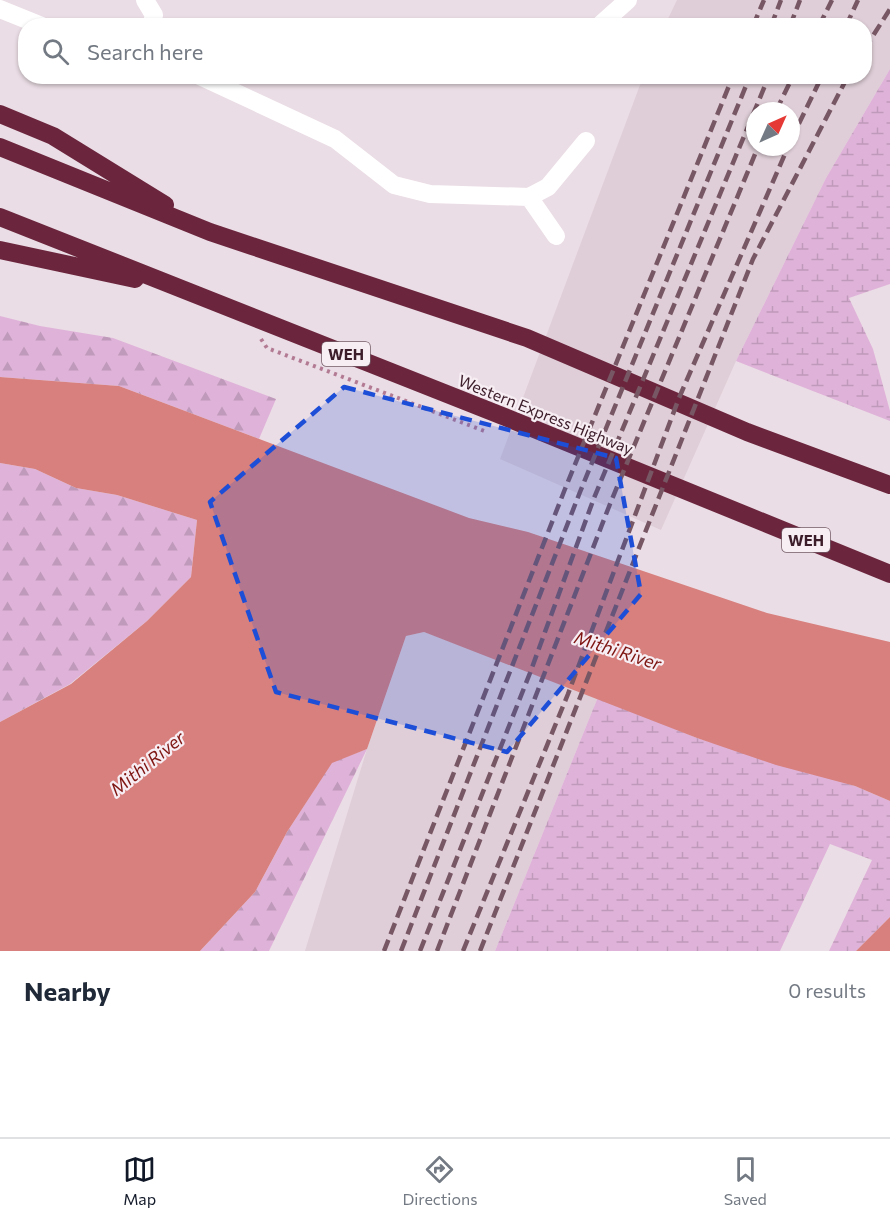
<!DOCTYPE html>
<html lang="en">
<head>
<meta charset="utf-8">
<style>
  body { margin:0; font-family:Commissioner,sans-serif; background:#f6f6f7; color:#1f2937 }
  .compass { position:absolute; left:746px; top:102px; width:54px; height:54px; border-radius:50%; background:#fff; box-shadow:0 2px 4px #0004; rotate:45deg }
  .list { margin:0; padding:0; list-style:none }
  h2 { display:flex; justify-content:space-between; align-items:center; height:78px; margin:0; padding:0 24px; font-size:26px }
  h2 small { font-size:20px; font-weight:400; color:#747a83 }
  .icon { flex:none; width:33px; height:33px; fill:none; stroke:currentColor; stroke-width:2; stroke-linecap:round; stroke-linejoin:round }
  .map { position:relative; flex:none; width:890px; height:951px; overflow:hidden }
  .search { position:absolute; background:#fff; box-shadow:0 2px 4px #0004; left:18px; right:18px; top:18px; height:66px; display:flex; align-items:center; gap:15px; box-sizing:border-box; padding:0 21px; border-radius:24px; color:#747a83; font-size:22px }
  .sheet { height:186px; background:#fff }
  nav { display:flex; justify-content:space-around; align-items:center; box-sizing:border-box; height:84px; border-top:2px solid #e0e1e3; background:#fff; font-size:16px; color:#747a83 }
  nav a { display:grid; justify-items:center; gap:3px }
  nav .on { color:#111827 }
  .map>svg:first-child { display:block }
  .built { fill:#dfced7; fill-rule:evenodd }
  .forest { fill:url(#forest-firs) }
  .wetland { fill:url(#wetland-marsh) }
  .water { fill:#d7807e }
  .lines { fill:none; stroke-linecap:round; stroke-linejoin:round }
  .path { stroke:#b27a93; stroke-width:4; stroke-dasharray:3 4.5; stroke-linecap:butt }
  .street { stroke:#fff; stroke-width:18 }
  .highway { stroke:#6b263d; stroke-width:18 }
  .rail { stroke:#785764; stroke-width:4.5; stroke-dasharray:12 6; stroke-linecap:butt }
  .marked { fill:#1d4ed8; fill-opacity:0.2; stroke:#1d4ed8; stroke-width:4.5; stroke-dasharray:12 8; stroke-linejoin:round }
  .labels { text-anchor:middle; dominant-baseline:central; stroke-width:4.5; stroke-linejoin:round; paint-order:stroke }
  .shield { fill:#f7eef4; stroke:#745c67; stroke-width:1.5 }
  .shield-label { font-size:15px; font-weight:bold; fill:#3c1d2a }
  .street-label { font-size:16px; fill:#3c1d2a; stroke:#f7eef4 }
  .water-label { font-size:18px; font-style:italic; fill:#7e1511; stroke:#f7eef4 }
</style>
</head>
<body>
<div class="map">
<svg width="890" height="951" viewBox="0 0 890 951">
  <defs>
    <pattern id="forest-firs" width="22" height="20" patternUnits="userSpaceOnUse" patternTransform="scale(1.5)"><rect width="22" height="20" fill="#dfb3d9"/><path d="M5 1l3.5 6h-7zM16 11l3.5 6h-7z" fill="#c09aba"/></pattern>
    <pattern id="wetland-marsh" width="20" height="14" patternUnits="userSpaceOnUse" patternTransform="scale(1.5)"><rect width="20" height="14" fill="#dfb3d9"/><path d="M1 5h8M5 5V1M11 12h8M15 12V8" fill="none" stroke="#c09aba"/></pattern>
  </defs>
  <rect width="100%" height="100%" fill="#ebdde5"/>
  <path class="built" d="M 677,0 L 890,0 L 890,69 L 826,178 L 736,361 L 661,530 L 500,459 L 643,77 L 864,76 L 864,26 L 665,25 ZM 755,111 L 791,111 L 791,147 L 755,147 Z
    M 424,632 L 598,697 L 495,951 L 305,951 L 367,749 L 406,636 Z"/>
  <path class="forest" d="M 0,316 L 40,326 L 113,338 L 276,399 L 259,439 L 119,386 L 0,377 Z
    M 0,463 L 35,469 L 76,488 L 117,495 L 197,520 L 191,577 L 147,621 L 70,684 L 0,722 Z
    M 367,749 L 269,951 L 200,951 L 255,892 L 287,832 L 332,762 Z"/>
  <path class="wetland" d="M 890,69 L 890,284 L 849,298 L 873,349 L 890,411 L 890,421 L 736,361 L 826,178 Z
    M 598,697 L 697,738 L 855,786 L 890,801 L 890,917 L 856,951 L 829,951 L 872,860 L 830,844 L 780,951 L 495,951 Z"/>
  <path class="water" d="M 0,377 L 119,386 L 469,518 L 528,532 L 767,613 L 890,642 L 890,801 L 855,786 L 776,765 L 697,738 L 424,632 L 406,636 L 367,749 L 332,763 L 287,832 L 255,892 L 200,951 L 0,951 L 0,722 L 71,684 L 147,621 L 191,577 L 197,520 L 117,495 L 76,488 L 35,469 L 0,463 Z
    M 890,917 L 890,951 L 856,951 Z"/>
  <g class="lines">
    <path class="path" d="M 261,339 L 267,348 L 487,432"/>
    <path class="street" d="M 145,0 L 154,15 L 151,26
      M 0,9 L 42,26
      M 599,26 L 628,0
      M 200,76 L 335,139 L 394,185 L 430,194 L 529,197 L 556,236
      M 529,197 L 548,187 L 586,141"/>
    <path class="highway" d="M 0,114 L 53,136 L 165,205
      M 0,147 L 210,232 L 527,338 L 747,432 L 890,485
      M 0,217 L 505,417 L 890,574
      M 0,250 L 135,279"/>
    <path class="rail" d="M 753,26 L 764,0
      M 771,26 L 781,0
      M 790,26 L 800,0
      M 819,26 L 832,0
      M 846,26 L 858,0
      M 864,50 L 890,9
      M 776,111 L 793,76
      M 791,140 L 822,76
      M 384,951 L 565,489 L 733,76
      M 401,951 L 580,492 L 750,76
      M 420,951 L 530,673 L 594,498 L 769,76
      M 437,951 L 610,504 L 758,147
      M 463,951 L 568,694 L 679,398 L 788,147
      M 480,951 L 753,259 L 848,76"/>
  </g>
  <path class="marked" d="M 344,387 L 616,458 L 641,594 L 507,752 L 276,692 L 210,502 Z"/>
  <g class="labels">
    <g class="shield">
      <rect x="322" y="342" width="48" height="24" rx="4.5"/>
      <rect x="782" y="528" width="48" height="24" rx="4.5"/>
    </g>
    <g class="shield-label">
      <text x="346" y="354">WEH</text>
      <text x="806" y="540">WEH</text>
    </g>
    <g class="street-label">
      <text transform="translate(546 414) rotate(22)">Western Express Highway</text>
    </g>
    <g class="water-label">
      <text transform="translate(618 650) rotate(18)">Mithi River</text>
      <text transform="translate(147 763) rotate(-39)">Mithi River</text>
    </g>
  </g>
</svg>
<svg class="compass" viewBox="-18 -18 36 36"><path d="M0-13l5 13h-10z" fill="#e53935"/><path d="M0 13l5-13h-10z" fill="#747a83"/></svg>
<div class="search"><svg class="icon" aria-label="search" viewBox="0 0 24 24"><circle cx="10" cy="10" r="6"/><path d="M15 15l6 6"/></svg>Search here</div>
</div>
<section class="sheet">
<h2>Nearby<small>0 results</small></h2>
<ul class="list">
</ul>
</section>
<nav>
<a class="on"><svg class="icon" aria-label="map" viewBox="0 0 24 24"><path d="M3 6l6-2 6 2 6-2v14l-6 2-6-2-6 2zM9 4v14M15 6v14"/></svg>Map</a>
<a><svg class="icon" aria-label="directions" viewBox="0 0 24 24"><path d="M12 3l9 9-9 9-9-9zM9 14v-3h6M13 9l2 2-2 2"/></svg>Directions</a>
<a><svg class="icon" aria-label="saved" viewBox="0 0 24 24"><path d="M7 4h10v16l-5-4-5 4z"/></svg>Saved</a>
</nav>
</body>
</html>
